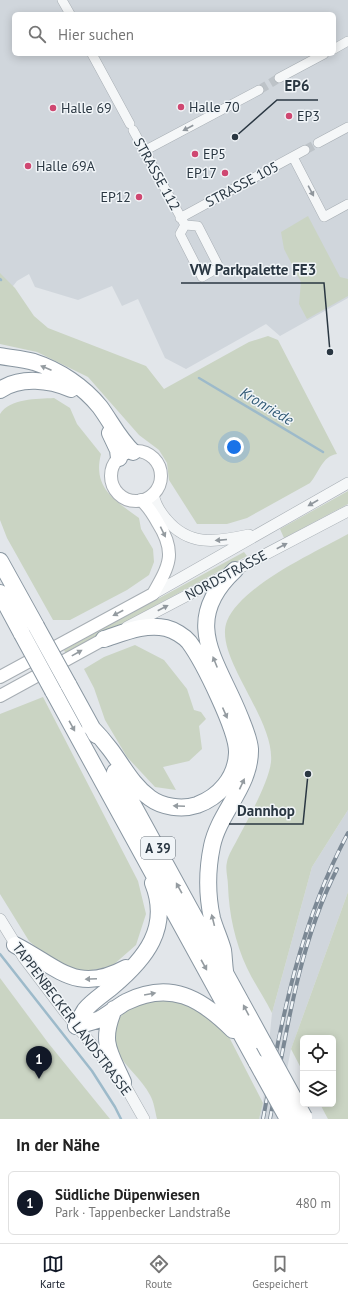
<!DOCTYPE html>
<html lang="de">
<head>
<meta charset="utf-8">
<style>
  body { margin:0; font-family:"PT Sans",sans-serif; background:#f6f6f6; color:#222 }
  .controls { position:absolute; right:12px; bottom:12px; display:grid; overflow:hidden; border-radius:6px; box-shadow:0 2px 10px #0003 }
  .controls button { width:36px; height:36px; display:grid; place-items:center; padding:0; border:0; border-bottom:1px solid #e0e0e0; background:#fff; color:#222; font:20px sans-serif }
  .you { position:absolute; left:234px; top:447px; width:14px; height:14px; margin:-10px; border:3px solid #fff; border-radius:50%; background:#1a73e8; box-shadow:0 0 0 6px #1a73e833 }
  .badge { display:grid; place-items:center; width:26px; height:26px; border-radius:50%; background:#111827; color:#fff; font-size:13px; font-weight:700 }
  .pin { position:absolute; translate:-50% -33px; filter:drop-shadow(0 1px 2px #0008) }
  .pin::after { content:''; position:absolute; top:21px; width:14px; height:12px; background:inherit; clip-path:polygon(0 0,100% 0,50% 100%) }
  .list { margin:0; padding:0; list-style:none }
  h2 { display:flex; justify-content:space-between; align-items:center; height:52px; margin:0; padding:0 16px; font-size:17px }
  h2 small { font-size:13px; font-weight:400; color:#767676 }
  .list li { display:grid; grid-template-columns:26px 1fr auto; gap:12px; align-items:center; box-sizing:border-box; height:64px; margin:0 8px 8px; padding:0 8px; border:1px solid #e0e0e0; border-radius:6px }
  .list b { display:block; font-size:15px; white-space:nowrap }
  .list p { margin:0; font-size:13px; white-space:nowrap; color:#767676 }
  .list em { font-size:13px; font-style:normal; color:#767676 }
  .icon { flex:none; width:22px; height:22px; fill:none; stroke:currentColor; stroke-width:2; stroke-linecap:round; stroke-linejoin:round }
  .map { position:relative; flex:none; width:348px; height:1119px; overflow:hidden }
  .search { position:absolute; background:#fff; box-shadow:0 2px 10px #0003; left:12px; right:12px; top:12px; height:44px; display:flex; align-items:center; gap:10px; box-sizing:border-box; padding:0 14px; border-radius:6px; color:#767676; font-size:15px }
  .sheet { height:124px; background:#fff }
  nav { display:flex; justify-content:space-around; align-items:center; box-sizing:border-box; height:56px; border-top:1px solid #e0e0e0; background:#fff; font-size:11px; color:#767676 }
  nav a { display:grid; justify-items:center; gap:2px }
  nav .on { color:#111827 }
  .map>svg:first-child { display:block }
  .built { fill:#d0d6dc; fill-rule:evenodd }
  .green { fill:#cad4c3 }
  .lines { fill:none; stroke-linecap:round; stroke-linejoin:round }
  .stream { stroke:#9dbaca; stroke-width:2.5 }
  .minor-tunnel { stroke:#bdc3c8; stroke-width:9; stroke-dasharray:9 4.5; stroke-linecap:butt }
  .minor-casing { stroke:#a7aeb4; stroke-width:10 }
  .tertiary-casing { stroke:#a7aeb4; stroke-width:12 }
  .secondary-casing { stroke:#a7aeb4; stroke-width:14 }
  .motorway-casing { stroke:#8996a1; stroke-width:18 }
  .minor { stroke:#f5f7f8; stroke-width:9 }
  .tertiary { stroke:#f5f7f8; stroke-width:11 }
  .secondary { stroke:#fff; stroke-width:12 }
  .motorway { stroke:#fff; stroke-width:16 }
  .rail-casing { stroke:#7b8894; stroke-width:4 }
  .rail { stroke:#f1f5f8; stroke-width:2.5; stroke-dasharray:8; stroke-linecap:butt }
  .motorway-bridge-casing { stroke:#8996a1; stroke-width:18; stroke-linecap:butt }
  .motorway-bridge { stroke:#fff; stroke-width:16 }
  .oneway { fill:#90979d }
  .oneway2 { fill:#949ba0 }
  .poi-dot { fill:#cf4771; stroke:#f1f5f8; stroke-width:1.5 }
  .labels { text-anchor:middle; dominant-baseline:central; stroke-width:3; stroke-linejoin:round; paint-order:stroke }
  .shield { fill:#f1f5f8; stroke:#667079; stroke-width:1 }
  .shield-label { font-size:13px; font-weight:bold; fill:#2a3742 }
  .poi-label { font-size:14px; fill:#2a3742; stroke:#f1f5f8; text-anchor:start }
  .street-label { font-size:14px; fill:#2a3742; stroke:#f1f5f8 }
  .water-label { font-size:15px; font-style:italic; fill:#335c77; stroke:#f1f5f8 }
  .leader { fill:none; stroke:#2a3742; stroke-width:1.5 }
  .callout-dot { fill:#2a3742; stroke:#f1f5f8; stroke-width:1.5 }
  .callout-label { font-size:15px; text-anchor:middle; font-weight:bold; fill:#2a3742; stroke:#f1f5f8; stroke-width:3; stroke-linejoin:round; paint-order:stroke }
</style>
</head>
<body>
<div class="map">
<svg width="348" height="1119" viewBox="0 0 348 1119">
  <rect width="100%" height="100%" fill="#e2e6ea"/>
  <path class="built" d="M 0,0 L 348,0 L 348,298 L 280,336 L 266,324 L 186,369 L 165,358 L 138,299 L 122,306 L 112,286 L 78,300 L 35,287 L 29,274 L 17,281 L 0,302 ZM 14,14 L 334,14 L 334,54 L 14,54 Z
    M 348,810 L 348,892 L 291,1049 L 277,1119 L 259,1119 L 263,1103 L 272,1013 L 312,867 Z"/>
  <path class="green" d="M 308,216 L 340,277 L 348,279 L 348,296 L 307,319 L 299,304 L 301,282 L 284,249 L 281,232 Z
    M 0,273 L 15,288 L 34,316 L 48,328 L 146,366 L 164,389 L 249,342 L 268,336 L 278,340 L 337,454 C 322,456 319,473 310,483 L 247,518 L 227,524 L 197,524 L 169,480 L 167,463 L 159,450 L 139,435 L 88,377 L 37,352 L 0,344 Z
    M 54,398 L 70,408 L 77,424 L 101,454 C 92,488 116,501 139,518 L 141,529 L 153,549 L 154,562 L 149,575 L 127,590 L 70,620 L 53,620 L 7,538 L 0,520 L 0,414 C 10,398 37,399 54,398 Z
    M 348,491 L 348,504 L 284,538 L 280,529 Z
    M 348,534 L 348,810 L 312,867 L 272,1013 C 264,997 254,983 247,968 C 235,942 229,914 228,886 C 228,878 225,869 227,862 C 228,855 234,846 237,840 C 247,821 269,782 271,762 C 275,718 213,656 227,621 C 242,585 314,553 348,534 Z
    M 244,552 L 247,556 L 66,654 L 64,650 Z
    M 135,645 L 164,660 L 187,689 L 194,710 L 201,712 L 206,719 L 199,726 L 202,749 L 189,761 L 163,767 L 176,790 L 155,787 L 127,757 L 105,720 L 94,688 L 84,669 L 104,657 Z
    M 43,697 L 138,881 L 146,914 L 136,945 L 112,966 L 82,972 L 52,961 L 29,941 L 0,894 L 0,714 Z
    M 348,892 L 348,1119 L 328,1119 L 320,1104 L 333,1104 L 333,1038 L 303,1038 L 303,1072 L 291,1049 Z
    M 0,978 L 49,1044 L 110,1119 L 0,1119 Z
    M 165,998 L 198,1005 L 228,1035 L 263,1103 L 259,1119 L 157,1119 C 155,1111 154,1102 150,1095 C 142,1079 125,1067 117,1051 C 100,1016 138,1002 165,998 Z"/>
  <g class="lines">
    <path class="stream" d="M 0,279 L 1,280
      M 199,378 L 323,452
      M 0,954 L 92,1071 L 115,1107 L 121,1119"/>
    <path class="minor-tunnel" d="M 259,90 L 279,78
      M 305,150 L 318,143"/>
    <defs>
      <path id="minor" d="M 62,0 L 70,14
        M 334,49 L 348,41
        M 92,54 L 130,124
        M 279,78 L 324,54
        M 133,130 L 185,225 L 180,234 L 202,277 L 219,267 L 198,226 L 185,225
        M 318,143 L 348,127
        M 144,151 L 259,90
        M 293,157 L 324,217 L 348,204
        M 180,218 L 305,150"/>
      <path id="tertiary" d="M 153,494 C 155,504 159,511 166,519 C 189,547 216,542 249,535
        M 153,594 L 348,483
        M 127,627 L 348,511
        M 0,919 L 24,958 L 65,1012 L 123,1082 L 144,1119"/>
      <path id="secondary" d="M111 476a25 25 0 1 1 50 0a25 25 0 1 1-50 0Z
        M 0,677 L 153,594 C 169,566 177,553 158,523 C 153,514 149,507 141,500
        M 0,696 L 104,639"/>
      <path id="motorway" d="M 0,356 C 11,358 23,359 34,362 C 59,370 84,387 100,407 C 111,422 119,439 133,452
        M 0,390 C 21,376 50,380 71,389
        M 110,433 L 118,450 L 119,458
        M 0,561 L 36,626
        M 0,593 L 22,634
        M 68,684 L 96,735
        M 53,691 L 257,1063
        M 90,726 C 97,733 104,741 110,749 C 123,766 132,785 150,798 C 162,807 182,810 197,805 C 219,797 236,778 237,753 C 238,731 203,661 189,642 C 184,636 174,630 166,628 C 145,623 123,633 104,639
        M 115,772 L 264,1044
        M 15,945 C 58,967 76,995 126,968
        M 225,971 C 224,964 224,957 223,950 C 220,939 215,929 212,918 C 207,895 207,870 212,846 C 219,812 251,786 250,749 C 249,738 244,727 240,717 C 218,661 179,622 235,570
        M 114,1009 C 100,1042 109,1051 123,1082
        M 76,1026 C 79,1020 82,1015 85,1010 C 92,1001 105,993 113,986 C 145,959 171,928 153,883
        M 76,1026 C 84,1024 93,1022 100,1019 C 109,1014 117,1007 126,1002 C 170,980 201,998 233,1030"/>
    </defs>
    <use href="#minor" class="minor-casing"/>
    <use href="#tertiary" class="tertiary-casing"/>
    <use href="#secondary" class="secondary-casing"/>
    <use href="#motorway" class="motorway-casing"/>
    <use href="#minor" class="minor"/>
    <use href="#tertiary" class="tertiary"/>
    <use href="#secondary" class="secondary"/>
    <use href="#motorway" class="motorway"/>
    <defs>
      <path id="rail" d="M 263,1119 C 282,1018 299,925 348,833
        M 270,1119 C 286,1035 298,946 337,869"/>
    </defs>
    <use href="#rail" class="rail-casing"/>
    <use href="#rail" class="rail"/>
    <defs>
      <path id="motorway-bridge" d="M 36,626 L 68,684
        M 22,634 L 53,691
        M 264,1044 L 304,1117
        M 257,1063 L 288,1119"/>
    </defs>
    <use href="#motorway-bridge" class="motorway-bridge-casing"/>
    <use href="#motorway-bridge" class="motorway-bridge"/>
  </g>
  <defs><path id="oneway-solid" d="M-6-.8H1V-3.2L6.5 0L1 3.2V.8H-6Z"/></defs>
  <g class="oneway">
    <use href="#oneway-solid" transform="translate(188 128) rotate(152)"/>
    <use href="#oneway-solid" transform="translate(311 191) rotate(62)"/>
    <use href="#oneway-solid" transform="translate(313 503) rotate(150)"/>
    <use href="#oneway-solid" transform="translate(221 540) rotate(175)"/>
    <use href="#oneway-solid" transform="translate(282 546) rotate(-28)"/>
    <use href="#oneway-solid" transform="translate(163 608) rotate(-28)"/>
  </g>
  <g class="oneway2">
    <use href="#oneway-solid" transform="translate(46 368) rotate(-157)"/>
    <use href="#oneway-solid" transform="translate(163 532) rotate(64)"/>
    <use href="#oneway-solid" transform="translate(118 613) rotate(152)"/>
    <use href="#oneway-solid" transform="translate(77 653) rotate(-29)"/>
    <use href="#oneway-solid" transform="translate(215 662) rotate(-112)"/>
    <use href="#oneway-solid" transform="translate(225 713) rotate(66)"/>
    <use href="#oneway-solid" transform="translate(72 726) rotate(61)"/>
    <use href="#oneway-solid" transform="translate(242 784) rotate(-65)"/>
    <use href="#oneway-solid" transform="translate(179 806) rotate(-178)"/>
    <use href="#oneway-solid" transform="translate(179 888) rotate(-119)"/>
    <use href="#oneway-solid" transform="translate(213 920) rotate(-104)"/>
    <use href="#oneway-solid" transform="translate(204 965) rotate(61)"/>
    <use href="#oneway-solid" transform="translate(91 979) rotate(178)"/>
    <use href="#oneway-solid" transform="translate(150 994) rotate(-10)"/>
    <use href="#oneway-solid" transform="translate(246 1010) rotate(-118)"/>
  </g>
  <g class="poi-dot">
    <circle cx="181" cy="107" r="4"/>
    <circle cx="53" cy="108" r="4"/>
    <circle cx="289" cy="116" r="4"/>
    <circle cx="195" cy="154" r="4"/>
    <circle cx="28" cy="166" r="4"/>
    <circle cx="225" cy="173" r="4"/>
    <circle cx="139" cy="197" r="4"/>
  </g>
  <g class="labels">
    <rect class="shield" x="141" y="837" width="34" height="22" rx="3"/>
    <g class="shield-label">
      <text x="158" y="848">A 39</text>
    </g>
    <g class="poi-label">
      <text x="189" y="107">Halle 70</text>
      <text x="61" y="108">Halle 69</text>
      <text x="297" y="116">EP3</text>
      <text x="203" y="154">EP5</text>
      <text x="36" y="166">Halle 69A</text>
      <text x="217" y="173" text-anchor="end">EP17</text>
      <text x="131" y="197" text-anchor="end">EP12</text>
    </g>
    <g class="street-label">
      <text transform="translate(157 174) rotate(61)">STRASSE 112</text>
      <text transform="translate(242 184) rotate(-28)">STRASSE 105</text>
      <text transform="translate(226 575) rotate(-28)">NORDSTRASSE</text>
      <text transform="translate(72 1019) rotate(53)">TAPPENBECKER LANDSTRASSE</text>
    </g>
    <g class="water-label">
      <text transform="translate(267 406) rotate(31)">Kronriede</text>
    </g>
  </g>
  <path class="leader" d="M235 137L277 100H318M330 352L324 283H181M308 774L303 824H229"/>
  <g class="callout-dot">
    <circle cx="235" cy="137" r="4"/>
    <circle cx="330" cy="352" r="4"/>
    <circle cx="308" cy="774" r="4"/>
  </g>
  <g class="callout-label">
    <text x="297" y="91">EP6</text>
    <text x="253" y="275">VW Parkpalette FE3</text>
    <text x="266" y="816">Dannhop</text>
  </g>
</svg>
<div class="controls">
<button><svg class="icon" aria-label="locate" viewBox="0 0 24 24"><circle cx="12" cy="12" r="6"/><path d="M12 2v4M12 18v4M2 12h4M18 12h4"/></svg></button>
<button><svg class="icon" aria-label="layers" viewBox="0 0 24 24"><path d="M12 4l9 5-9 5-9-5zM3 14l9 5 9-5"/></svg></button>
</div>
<div class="you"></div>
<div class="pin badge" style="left:39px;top:1079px">1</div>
<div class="search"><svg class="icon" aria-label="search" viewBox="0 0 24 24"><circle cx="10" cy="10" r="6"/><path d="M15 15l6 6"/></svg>Hier suchen</div>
</div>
<section class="sheet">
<h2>In der Nähe<small></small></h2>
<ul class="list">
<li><span class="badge">1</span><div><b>Südliche Düpenwiesen</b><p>Park · Tappenbecker Landstraße</p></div><em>480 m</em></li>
</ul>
</section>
<nav>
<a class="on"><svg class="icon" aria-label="map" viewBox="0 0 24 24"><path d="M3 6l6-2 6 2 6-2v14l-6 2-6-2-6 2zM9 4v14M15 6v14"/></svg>Karte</a>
<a><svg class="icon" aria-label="directions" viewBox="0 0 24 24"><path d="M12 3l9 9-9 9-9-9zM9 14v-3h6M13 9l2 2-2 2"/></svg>Route</a>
<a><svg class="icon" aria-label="saved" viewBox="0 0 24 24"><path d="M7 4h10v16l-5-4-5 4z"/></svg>Gespeichert</a>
</nav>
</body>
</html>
